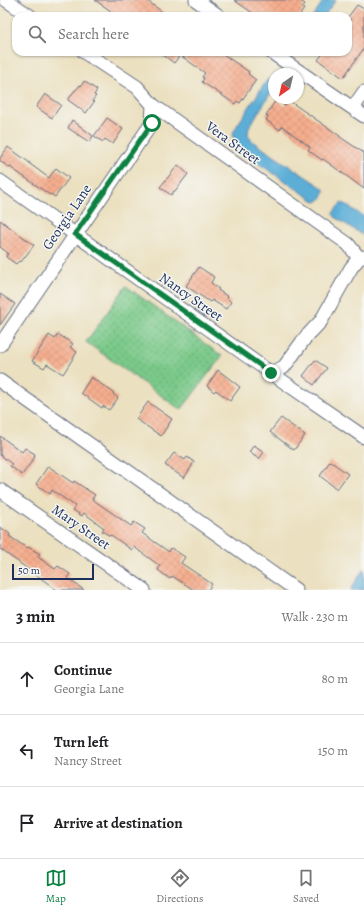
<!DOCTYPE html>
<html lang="en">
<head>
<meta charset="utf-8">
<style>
  body { margin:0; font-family:Alegreya,serif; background:#f6f6f6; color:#202124 }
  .compass { position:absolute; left:268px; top:68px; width:36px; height:36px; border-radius:50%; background:#fff; box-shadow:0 1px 3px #0004; rotate:214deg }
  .scale { position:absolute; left:12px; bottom:10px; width:82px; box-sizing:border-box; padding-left:4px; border:2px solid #1b2f5e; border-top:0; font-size:11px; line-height:14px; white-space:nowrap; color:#1b2f5e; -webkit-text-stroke:3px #f6f6f2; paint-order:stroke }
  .stop { position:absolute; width:12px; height:12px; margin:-9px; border:3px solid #0b8043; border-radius:50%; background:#fff }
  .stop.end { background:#0b8043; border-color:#fff; box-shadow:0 1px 4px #0008 }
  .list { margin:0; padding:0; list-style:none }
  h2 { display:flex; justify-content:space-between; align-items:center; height:52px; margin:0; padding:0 16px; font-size:17px }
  h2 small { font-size:13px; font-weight:400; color:#757577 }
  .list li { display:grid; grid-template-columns:26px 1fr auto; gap:12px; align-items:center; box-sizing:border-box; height:72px; padding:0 16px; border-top:1px solid #e0e0e0 }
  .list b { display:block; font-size:15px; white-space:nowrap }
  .list p { margin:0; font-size:13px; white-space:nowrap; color:#757577 }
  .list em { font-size:13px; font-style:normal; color:#757577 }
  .icon { flex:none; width:22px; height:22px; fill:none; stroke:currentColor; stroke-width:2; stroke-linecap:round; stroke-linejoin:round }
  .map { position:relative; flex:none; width:364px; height:590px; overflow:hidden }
  .search { position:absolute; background:#fff; box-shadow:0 1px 3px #0004; left:12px; right:12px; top:12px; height:44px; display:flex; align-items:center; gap:10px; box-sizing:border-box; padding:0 14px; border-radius:12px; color:#757577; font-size:15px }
  .sheet { height:268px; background:#fff }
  nav { display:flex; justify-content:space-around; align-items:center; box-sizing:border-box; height:56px; border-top:1px solid #e0e0e0; background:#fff; font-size:11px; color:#757577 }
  nav a { display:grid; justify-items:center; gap:2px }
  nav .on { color:#0b8043 }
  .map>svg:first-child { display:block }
  .grass { fill:url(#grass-dots); stroke:#4a7c74 }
  .water { fill:#5caed7; stroke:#3c6e9a }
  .building { fill:url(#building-cross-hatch) }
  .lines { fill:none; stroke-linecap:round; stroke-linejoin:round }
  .minor-casing { stroke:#646d80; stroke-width:15 }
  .minor { stroke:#fff; stroke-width:13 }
  .route { stroke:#0b8043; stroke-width:5 }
  .labels { text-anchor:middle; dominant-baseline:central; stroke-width:3; stroke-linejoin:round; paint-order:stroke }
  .street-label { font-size:14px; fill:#1b2f5e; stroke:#f6f6f2 }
</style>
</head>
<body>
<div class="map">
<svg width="364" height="590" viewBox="0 0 364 590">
  <defs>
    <pattern id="grass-dots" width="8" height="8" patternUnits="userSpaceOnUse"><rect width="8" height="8" fill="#7ac989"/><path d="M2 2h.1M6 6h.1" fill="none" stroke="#63a473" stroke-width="1.8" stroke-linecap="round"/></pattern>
    <pattern id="building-cross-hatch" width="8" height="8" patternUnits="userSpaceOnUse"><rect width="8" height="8" fill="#f6ae8e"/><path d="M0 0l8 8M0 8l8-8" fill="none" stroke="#d2967d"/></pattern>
  </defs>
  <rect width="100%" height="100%" fill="#f6f6f2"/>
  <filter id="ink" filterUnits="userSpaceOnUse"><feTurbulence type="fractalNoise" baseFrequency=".025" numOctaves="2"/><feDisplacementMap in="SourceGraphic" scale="8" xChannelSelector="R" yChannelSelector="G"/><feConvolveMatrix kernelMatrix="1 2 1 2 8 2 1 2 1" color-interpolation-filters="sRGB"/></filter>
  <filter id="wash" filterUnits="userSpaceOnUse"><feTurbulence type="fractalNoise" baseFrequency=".012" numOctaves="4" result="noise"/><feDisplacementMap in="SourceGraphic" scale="16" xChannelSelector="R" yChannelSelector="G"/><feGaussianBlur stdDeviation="0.9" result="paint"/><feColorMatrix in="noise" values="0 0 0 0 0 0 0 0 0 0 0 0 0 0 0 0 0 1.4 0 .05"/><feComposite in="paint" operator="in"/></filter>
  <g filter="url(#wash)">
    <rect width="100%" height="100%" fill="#ebe0bf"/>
    <path class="grass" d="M 126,286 L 222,356 L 181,410 L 86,342 Z"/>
    <path class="water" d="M 324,0 L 336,0 L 324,16 L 313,16 Z
      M 270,79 L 274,81 L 274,88 L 249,127 L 248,134 L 251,140 L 268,152 L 323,188 L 325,191 C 323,196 322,199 317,202 L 313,200 L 255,161 L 241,148 L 236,143 L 233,138 L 233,133 L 238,124 L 267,80 Z
      M 341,203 L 345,204 L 364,217 L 364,236 L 335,217 L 333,213 Z
      M 364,569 L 364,590 L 351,590 L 352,587 Z"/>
    <g id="blocks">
      <path class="building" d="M 95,0 L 146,0 L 168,16 L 118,16 Z
        M 234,0 L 299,0 L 305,4 L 302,8 L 304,9 L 299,16 L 257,16 Z
        M 357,5 L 364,9 L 364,48 L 343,78 L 318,60 L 324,52 L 348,52 L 348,24 L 351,20 L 348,17 Z
        M 159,52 L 220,52 L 249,72 L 248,74 L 256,80 L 240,103 L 237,101 L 235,104 L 202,82 L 204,78 L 202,77 L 205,73 L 180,55 L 174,63 Z
        M 84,81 L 97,90 L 94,95 L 96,96 L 92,101 L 94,102 L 86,113 L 68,100 L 75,90 L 76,90 L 80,85 L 81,86 Z
        M 45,94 L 61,105 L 52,118 L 36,107 Z
        M 276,100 L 285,106 L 288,100 L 340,136 L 340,137 L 364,153 L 364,189 L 348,177 L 323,159 L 322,160 L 308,150 L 310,147 L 282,126 L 280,130 L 266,120 L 268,117 L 266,115 Z
        M 107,118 L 123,129 L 113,144 L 105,139 L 103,142 L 94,136 Z
        M 72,120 L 93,136 L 89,142 L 68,128 Z
        M 8,147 L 30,163 L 30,164 L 49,178 L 56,168 L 69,178 L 55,197 L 51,194 L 50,195 L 10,167 L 10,168 L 0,161 L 0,158 Z
        M 178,165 L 188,174 L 175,191 L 174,191 L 171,195 L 160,187 Z
        M 0,220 L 34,245 L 21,262 L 19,261 L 16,264 L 6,257 L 8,253 L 0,247 Z
        M 199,267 L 214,277 L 211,283 L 219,289 L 218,290 L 228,297 L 227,298 L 231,302 L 226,309 L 212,300 L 210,302 L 186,286 Z
        M 0,294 L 15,304 L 0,325 Z
        M 58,334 L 73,344 L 70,347 L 77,352 L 63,374 L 47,364 L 44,368 L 32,361 L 49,335 L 55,339 Z
        M 315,360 L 327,368 L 314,385 L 303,376 Z
        M 218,370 L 240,387 L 230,401 L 216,390 L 214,392 L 207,386 Z
        M 91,377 L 114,393 L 113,394 L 118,398 L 109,410 L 103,406 L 102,408 L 81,393 Z
        M 148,402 L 172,419 L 161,436 L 136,419 Z
        M 281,418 L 305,435 L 294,450 L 270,432 Z
        M 0,436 L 22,452 L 25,448 L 35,454 L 34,456 L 35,457 L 22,475 L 10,466 L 12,464 L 0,455 Z
        M 254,445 L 264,452 L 259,459 L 249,452 Z
        M 174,453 L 185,460 L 187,457 L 194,462 L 192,465 L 192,466 L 184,478 L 165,465 Z
        M 330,461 L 348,474 L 337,489 L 320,476 Z
        M 48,466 L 73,483 L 74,481 L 95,495 L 92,499 L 131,526 L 134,522 L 145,529 L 142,533 L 169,552 L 171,548 L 185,557 L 181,563 L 212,584 L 208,590 L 194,590 L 172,576 L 170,579 L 158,570 L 160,566 L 134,547 L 132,550 L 111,535 L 110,536 L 102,531 L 104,528 L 84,513 L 82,516 L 73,510 L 75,506 L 52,490 L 50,494 L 36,484 Z
        M 0,527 L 10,534 L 9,536 L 27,548 L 28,547 L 40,554 L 38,557 L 55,569 L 58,566 L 70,574 L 67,578 L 84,590 L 57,590 L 46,582 L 0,549 Z"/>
    </g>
  </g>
  <g filter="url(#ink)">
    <use href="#blocks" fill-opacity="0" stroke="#646d80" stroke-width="1"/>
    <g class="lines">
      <defs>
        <path id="minor" d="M 6,0 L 30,16
          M 196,0 L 219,16
          M 84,52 L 137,87 L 153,105 L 348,244 L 359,258 L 364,257
          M 271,52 L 364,116
          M 353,108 L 364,92
          M 0,181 L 271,373 L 364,437
          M 0,345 L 152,123 L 153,105
          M 271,373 L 284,367 L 305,338 L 321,321 L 351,268 L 359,258
          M 0,381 L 296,590
          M 0,490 L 144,590"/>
      </defs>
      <use href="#minor" class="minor-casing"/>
      <use href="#minor" class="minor"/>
    </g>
  </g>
  <g class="lines" filter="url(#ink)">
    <path class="route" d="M 152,123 L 75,234 L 271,373"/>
  </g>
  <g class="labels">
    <g class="street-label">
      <text transform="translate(233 143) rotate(36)">Vera Street</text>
      <text transform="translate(67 217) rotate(-56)">Georgia Lane</text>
      <text transform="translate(191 297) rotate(35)">Nancy Street</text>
      <text transform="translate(81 527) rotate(35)">Mary Street</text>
    </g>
  </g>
</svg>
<svg class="compass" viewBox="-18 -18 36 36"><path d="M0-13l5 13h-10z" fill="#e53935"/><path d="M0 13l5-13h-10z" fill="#757577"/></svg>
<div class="scale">50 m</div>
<div class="stop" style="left:152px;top:123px"></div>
<div class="stop end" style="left:271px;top:373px"></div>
<div class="search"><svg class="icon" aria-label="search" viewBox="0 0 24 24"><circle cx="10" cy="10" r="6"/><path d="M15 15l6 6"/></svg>Search here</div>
</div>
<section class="sheet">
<h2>3 min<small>Walk · 230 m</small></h2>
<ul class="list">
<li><svg class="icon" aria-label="ahead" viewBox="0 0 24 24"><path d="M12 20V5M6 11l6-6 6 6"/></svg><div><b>Continue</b><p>Georgia Lane</p></div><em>80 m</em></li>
<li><svg class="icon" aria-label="left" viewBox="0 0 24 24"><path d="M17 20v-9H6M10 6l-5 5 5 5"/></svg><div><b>Turn left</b><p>Nancy Street</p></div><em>150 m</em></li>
<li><svg class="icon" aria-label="arrive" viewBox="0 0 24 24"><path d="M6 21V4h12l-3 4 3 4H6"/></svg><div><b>Arrive at destination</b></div></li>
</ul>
</section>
<nav>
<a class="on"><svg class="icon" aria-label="map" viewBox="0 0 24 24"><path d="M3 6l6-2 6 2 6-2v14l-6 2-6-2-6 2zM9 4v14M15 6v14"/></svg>Map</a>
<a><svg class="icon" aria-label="directions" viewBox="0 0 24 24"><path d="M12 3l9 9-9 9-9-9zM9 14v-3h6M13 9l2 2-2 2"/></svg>Directions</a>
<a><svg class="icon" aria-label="saved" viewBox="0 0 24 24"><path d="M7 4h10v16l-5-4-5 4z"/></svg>Saved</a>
</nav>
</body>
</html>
